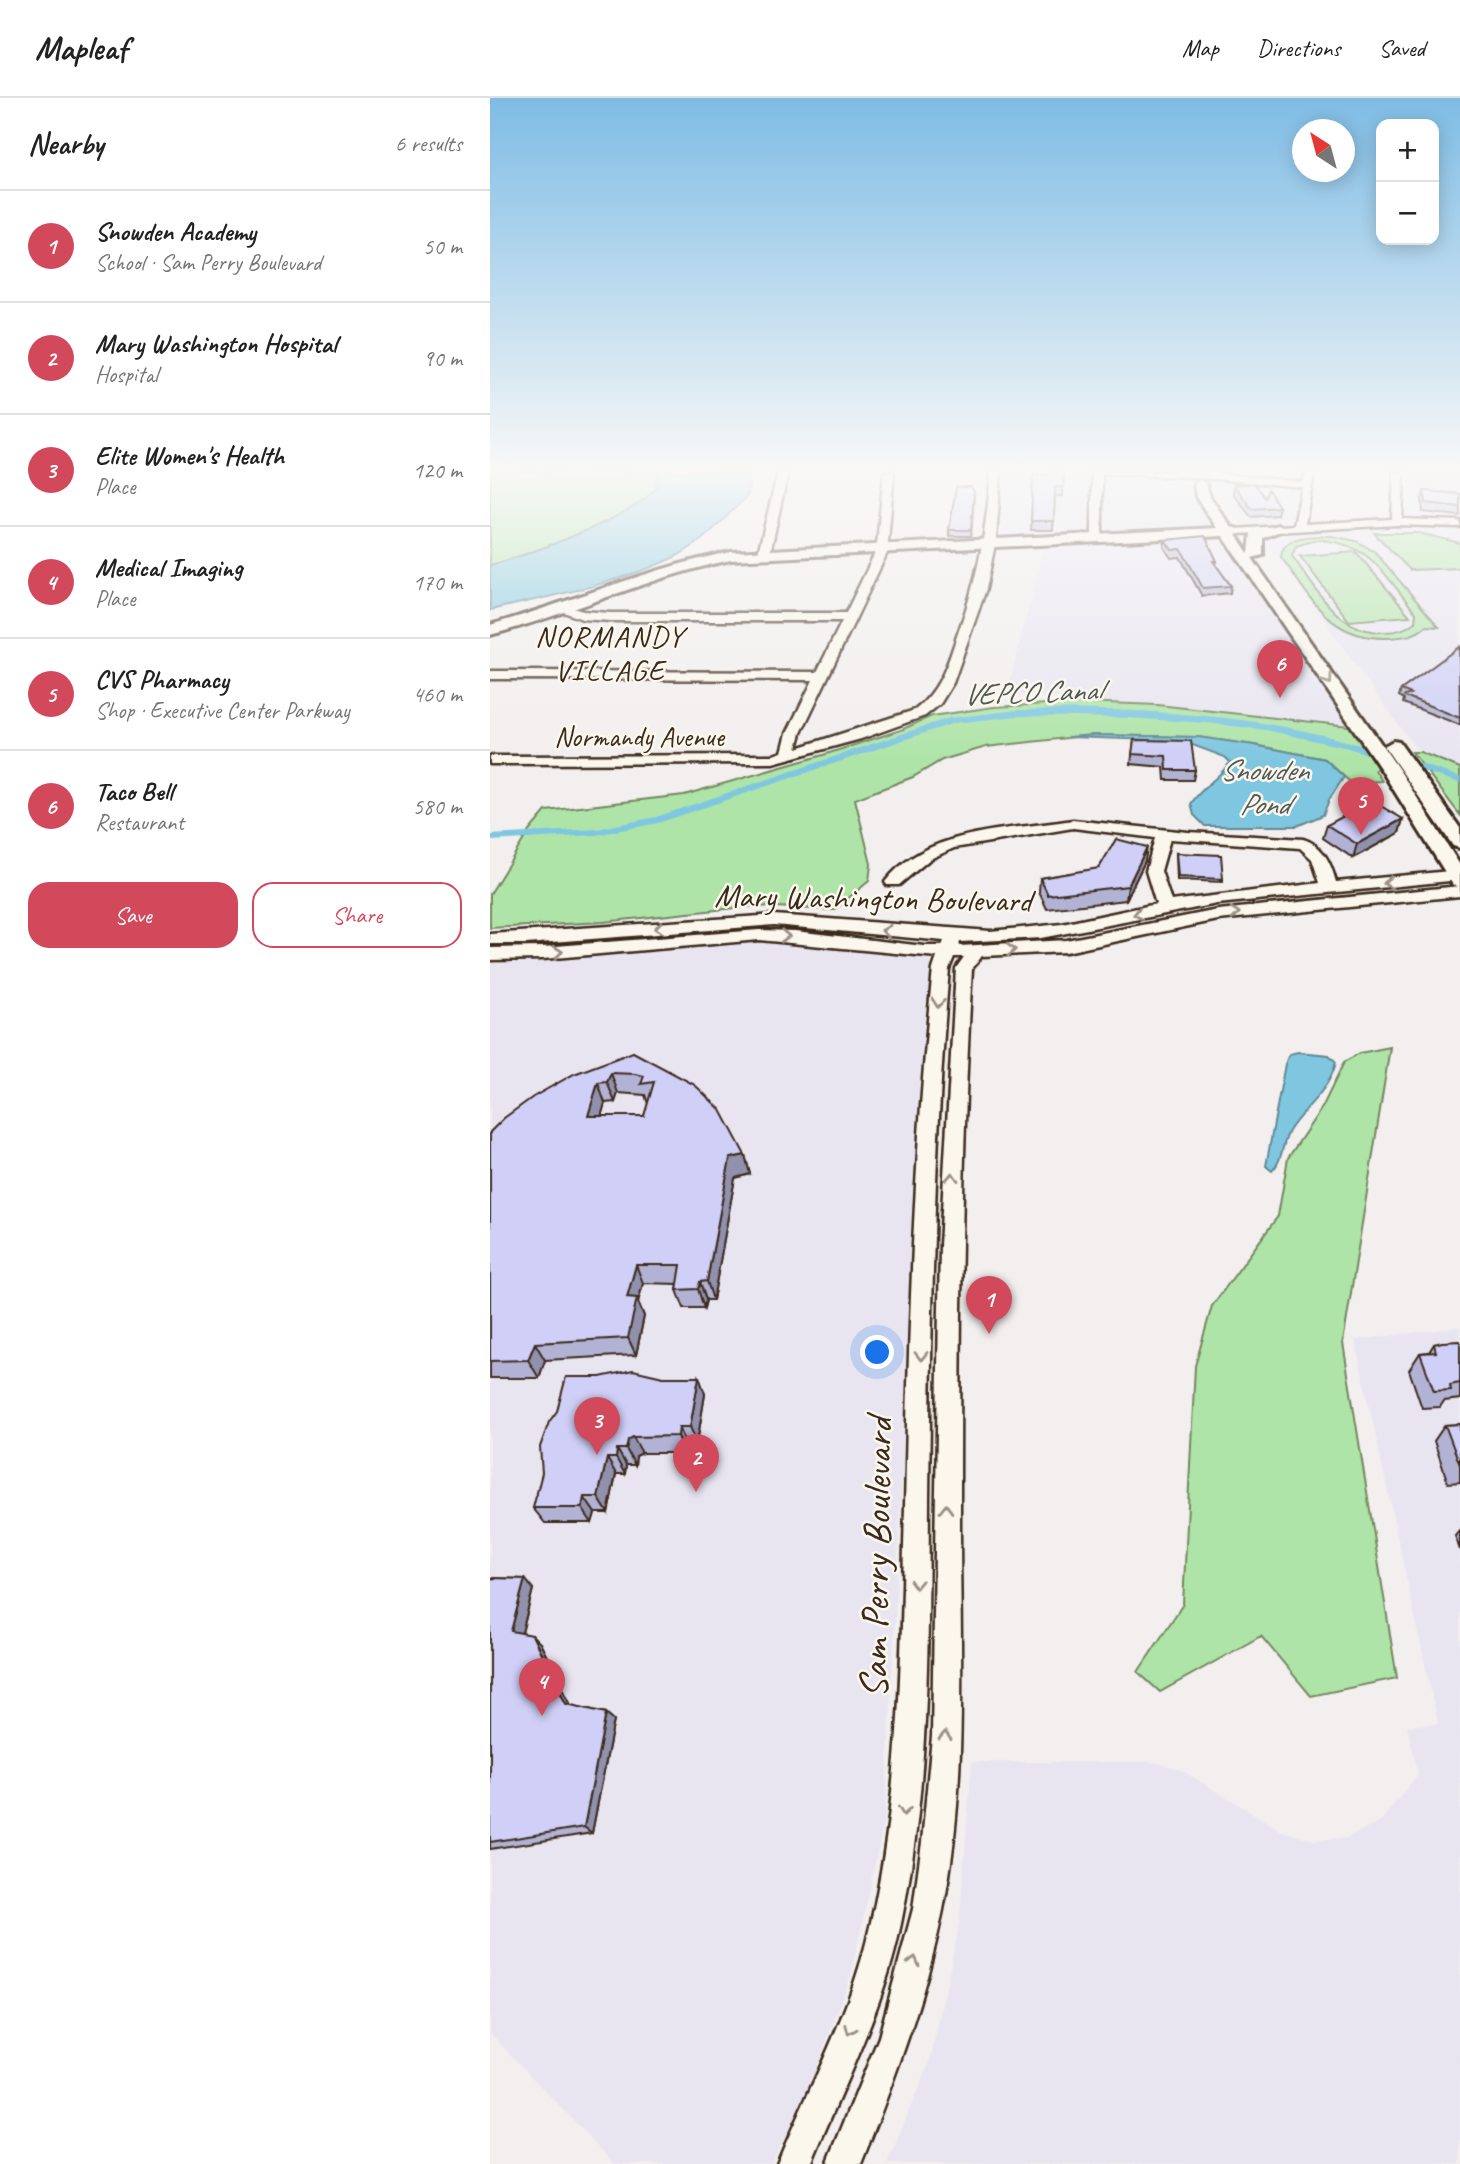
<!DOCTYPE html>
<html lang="en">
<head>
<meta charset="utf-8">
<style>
  body { margin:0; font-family:Caveat,sans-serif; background:#f2f2f2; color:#222 }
  .controls { position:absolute; right:21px; top:21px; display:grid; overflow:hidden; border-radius:14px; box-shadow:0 4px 18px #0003 }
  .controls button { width:63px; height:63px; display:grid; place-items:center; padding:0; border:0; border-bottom:2px solid #e0e0e0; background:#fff; color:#222; font:35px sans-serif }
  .compass { position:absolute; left:802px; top:21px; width:63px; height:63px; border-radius:50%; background:#fff; box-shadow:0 4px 18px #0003; rotate:324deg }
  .you { position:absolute; left:388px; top:1255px; width:24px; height:24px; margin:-18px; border:5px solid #fff; border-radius:50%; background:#1a73e8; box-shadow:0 0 0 10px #1a73e833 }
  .badge { display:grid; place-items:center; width:46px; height:46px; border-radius:50%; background:#d1495b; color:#fff; font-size:23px; font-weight:700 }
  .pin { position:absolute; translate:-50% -58px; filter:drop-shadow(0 2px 4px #0008) }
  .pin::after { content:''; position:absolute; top:37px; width:24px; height:21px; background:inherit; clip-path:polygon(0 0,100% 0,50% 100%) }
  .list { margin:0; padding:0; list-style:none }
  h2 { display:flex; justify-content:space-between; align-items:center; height:91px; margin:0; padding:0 28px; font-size:30px }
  h2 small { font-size:23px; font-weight:400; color:#767676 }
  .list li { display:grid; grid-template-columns:46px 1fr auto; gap:21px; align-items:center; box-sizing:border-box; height:112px; padding:0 28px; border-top:2px solid #e0e0e0 }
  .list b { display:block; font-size:26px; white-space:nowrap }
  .list p { margin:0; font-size:23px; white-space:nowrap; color:#767676 }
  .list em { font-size:23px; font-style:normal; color:#767676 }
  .actions { display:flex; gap:14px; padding:21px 28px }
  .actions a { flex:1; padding:16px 0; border:2px solid #d1495b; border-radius:21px; text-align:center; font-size:24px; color:#d1495b }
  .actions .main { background:#d1495b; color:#fff }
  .map { position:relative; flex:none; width:970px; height:2066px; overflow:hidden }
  header { display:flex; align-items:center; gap:42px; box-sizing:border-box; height:98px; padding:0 35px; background:#fff; border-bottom:2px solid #e0e0e0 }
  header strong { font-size:33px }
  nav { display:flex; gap:38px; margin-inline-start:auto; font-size:24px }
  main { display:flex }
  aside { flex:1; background:#fff }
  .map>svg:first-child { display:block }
  .built { fill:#e8e5f1 }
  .green { fill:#aee4a7; stroke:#748762; stroke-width:2; fill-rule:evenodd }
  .water { fill:#7fc7e0; stroke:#648892; stroke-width:2 }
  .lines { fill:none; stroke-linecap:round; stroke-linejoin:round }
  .canal { fill:#7fc7e0; fill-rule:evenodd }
  .minor-casing { stroke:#3b2a1e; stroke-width:5 }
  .major-casing { stroke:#3b2a1e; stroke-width:6 }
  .minor { fill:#fbf7ec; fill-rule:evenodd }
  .major { fill:#fbf7ec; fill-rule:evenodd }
  .wall { fill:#b2b2d4; stroke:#3b2a1e; stroke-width:2; fill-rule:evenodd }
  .shaded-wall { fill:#9191ad; stroke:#3b2a1e; stroke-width:2 }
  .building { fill:#cfcff7; stroke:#3b2a1e; stroke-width:2; fill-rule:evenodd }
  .oneway { stroke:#9b9085 }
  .labels { text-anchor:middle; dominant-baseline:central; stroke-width:5; stroke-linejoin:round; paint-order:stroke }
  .far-street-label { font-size:28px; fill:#3b2a1e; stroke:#fbf7ec }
  .far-neighbourhood-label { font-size:30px; letter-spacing:2px; fill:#3b2a1e; stroke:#fbf7ec }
  .far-water-label { font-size:30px; font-style:italic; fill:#4f5958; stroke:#fbf7ec }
  .street-label { font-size:33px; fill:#3b2a1e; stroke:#fbf7ec }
  .near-street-label { font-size:40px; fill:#3b2a1e; stroke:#fbf7ec }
</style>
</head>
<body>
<header>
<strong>Mapleaf</strong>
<nav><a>Map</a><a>Directions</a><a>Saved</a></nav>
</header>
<main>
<aside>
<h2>Nearby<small>6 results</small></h2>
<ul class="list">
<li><span class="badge">1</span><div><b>Snowden Academy</b><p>School · Sam Perry Boulevard</p></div><em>50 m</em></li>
<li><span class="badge">2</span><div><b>Mary Washington Hospital</b><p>Hospital</p></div><em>90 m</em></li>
<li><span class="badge">3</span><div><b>Elite Women's Health</b><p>Place</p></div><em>120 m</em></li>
<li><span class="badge">4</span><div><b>Medical Imaging</b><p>Place</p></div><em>170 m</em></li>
<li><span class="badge">5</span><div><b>CVS Pharmacy</b><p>Shop · Executive Center Parkway</p></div><em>460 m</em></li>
<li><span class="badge">6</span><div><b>Taco Bell</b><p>Restaurant</p></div><em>580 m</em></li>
</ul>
<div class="actions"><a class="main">Save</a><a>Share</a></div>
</aside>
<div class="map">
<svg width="970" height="2066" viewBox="0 0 970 2066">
  <rect width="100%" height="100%" fill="#f2efee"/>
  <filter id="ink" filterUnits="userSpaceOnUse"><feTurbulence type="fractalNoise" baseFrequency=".0143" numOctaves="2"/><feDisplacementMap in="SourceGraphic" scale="14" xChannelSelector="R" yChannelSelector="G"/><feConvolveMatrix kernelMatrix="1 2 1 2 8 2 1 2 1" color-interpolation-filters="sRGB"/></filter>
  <g filter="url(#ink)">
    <path class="built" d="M 714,374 L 811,374 L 810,384 Z
      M 919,374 L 970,374 L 970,422 L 917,420 Z
      M 515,375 L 597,377 L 597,435 L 511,440 Z
      M 612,376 L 696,378 L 727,428 L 616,437 Z
      M 713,381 L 808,389 L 802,427 L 751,427 Z
      M 924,430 L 970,431 L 970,670 L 926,651 L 777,444 L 780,439 L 794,436 Z
      M 734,438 L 859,628 L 668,607 L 517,596 L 554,447 Z
      M 297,841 L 431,860 L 439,862 L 443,869 L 430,1019 L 395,1719 L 361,1877 L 318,1993 L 281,2066 L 125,2066 L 0,1935 L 0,860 L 228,842 Z
      M 970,1229 L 970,2066 L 397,2066 L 440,1963 L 469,1829 L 482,1664 L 665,1664 L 691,1672 L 792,1733 L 824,1742 L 856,1740 L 890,1724 L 928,1676 L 917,1628 L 948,1626 L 865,1242 Z"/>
    <path class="green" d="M 0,374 L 169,374 C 168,379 167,386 165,390 C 148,418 33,459 0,467 Z
      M 884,435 L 929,435 L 970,445 L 970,470 L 920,472 Z
      M 842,438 L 866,443 L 885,454 L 949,529 L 936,528 C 926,538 913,539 900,540 C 839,542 823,502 791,459 C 792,436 826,438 842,438 ZM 826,442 C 880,443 894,477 926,515 L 925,524 C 916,532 906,534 894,534 C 847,535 827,491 802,458 L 806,448 Z
      M 866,454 L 920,518 L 859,523 L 810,458 Z
      M 592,604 L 668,607 L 859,628 L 889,668 L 885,672 L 892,683 L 861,685 L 835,661 L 764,647 L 708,639 L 604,637 L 496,649 L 452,662 L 423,679 L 365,701 L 381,766 L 379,783 L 344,812 L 264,808 L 113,824 L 0,830 L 0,796 L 39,733 L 56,713 L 194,697 L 333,657 L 411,632 L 442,618 L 504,609 Z
      M 922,654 L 930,654 L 970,670 L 970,717 Z
      M 900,949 L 853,1245 L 907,1580 L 821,1598 L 771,1538 L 670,1594 L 648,1574 L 693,1506 L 705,1268 L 722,1208 L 788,1118 L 798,1060 L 833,1008 L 854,964 L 870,955 Z"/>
    <path class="water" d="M 169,374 L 259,374 L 258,397 C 236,419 213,445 185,459 C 127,486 62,498 0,512 L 0,467 C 33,459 148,418 165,390 C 167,386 168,379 169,374 Z
      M 604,637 L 708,639 L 764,647 L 835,661 L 854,679 L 839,702 L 833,717 L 807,728 L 715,728 L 704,717 L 701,706 C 712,688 729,681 740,664 L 735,659 L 692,643 L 577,639 Z
      M 808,954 L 839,957 L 846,964 C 839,994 814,1009 799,1033 C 792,1046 792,1064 782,1073 L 776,1068 L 795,966 L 799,956 Z"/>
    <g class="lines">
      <path class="canal" d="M 528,612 C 613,610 711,613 795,629 C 854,640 913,660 970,679 L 970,685 L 858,650 L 776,632 L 717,625 L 637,620 L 528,618 L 464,625 L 168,725 L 106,737 L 0,743 L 0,737 L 106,731 L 166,719 L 459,620 Z"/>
      <defs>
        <path id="minor" d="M 288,374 L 298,374 L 280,455 L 274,458 L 268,455 Z
          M 394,374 L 404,374 L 397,455 L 311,635 L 307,650 L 425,612 C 450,592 457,568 467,538 C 488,480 496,436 501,374 L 511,374 L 506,441 L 496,491 L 463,585 L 450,606 L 435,618 L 371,641 L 283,665 L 0,666 L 0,658 L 283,657 L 292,654 L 297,635 L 323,582 L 0,581 L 0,573 L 327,574 L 352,523 L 120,523 L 92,521 L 66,511 L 72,507 L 93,513 L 120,515 L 356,515 L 385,455 L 384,450 L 387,446 Z
          M 602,374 L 713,374 L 813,384 L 816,374 L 824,374 L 815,426 L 902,421 L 904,374 L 914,374 L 912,421 L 970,423 L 970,429 L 907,427 L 749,436 L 745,435 L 745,431 L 804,427 L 812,389 L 703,379 L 612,376 L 612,440 L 607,443 L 602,440 Z
          M 583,722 L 698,734 L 813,741 C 833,747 841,765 846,784 L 970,772 L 970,782 L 727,806 L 551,840 L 470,844 L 469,848 L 576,842 L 728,812 L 970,788 L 970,798 L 728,822 L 576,854 L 492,858 L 482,871 C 471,1057 470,1243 470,1430 C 470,1556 478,1687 453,1812 C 435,1902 404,1982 371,2066 L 337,2066 L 389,1939 L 423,1811 L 432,1744 L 442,1638 L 450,1147 L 466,870 L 474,859 L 464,859 L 459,871 C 444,1048 441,1224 439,1401 C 438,1549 440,1699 407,1844 C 390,1916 349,1997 321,2066 L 287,2066 C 317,1994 357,1921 376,1845 C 412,1702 411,1554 415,1408 C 419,1228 424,1050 443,871 L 447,859 L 269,842 L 53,861 L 0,862 L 0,850 L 53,849 L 269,832 L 305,833 L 434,848 L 452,848 L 454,843 L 284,827 L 36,846 L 0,846 L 0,836 L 284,817 L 500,833 L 572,826 L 666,806 L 656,773 L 665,740 L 583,730 L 464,750 L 440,761 L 409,787 L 397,787 L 395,784 C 437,730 521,732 583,722 ZM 680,741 L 810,750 L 822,761 L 830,785 L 681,803 L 671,773 Z"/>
        <path id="major" d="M 710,382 L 716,386 L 720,399 L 741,429 L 756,433 L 746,437 L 759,456 L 761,435 L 788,427 L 795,431 L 773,440 L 773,457 L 762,460 L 910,673 L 970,767 L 970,789 L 963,787 L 892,673 L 733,438 L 241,462 C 158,479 82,516 0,537 L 0,527 C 81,504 159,470 241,454 L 727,430 L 706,399 L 704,386 Z
          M 903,643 L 909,644 L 970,730 L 970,750 L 963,748 L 894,648 Z"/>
      </defs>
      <use href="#minor" class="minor-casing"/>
      <use href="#major" class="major-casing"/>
      <use href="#minor" class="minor"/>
      <use href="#major" class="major"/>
    </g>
    <path class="wall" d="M 558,374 L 573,374 L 573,398 L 565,398 L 563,432 L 541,432 L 543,377 L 558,377 Z
      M 744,387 L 775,400 L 789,409 L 787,417 L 761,419 L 743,395 Z
      M 934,393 L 970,396 L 970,418 L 933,414 L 932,402 Z
      M 484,399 L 481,438 L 459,438 L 459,432 Z
      M 675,442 L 727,463 L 726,467 L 741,488 L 740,495 L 712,498 L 690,459 L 681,460 L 674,449 Z
      M 970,549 L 970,627 L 913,605 L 914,601 L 909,598 L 911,592 Z
      M 644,642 L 705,672 L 703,682 L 675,682 L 674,669 L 641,666 Z
      M 913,721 L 909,735 L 863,760 L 833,740 L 837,727 Z
      M 686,755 L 733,781 L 733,784 L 687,782 Z
      M 655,763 L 636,802 L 557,811 L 549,794 L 550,780 Z
      M 143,954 L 255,1057 L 260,1076 L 245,1080 L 223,1202 L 216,1202 L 214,1210 L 194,1210 L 187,1192 L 188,1186 L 153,1185 L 148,1204 L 154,1218 L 146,1257 L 55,1262 L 49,1280 L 0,1280 L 0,1034 ZM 128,995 L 155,997 L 158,1006 L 154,1018 L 111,1018 L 115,1005 L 125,1004 Z
      M 970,1243 L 970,1301 L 954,1303 L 950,1309 L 932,1310 L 919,1272 L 930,1255 L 939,1254 L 944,1246 Z
      M 173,1279 L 209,1279 L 215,1296 L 207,1345 L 196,1346 L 195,1355 L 152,1355 L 146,1358 L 145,1367 L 136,1367 L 135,1376 L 126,1376 L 118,1415 L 105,1415 L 102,1425 L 55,1425 L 43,1410 Z
      M 970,1326 L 970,1384 L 958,1385 L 944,1343 L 955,1327 Z
      M 970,1432 L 970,1452 L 965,1438 Z
      M 0,1480 L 35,1481 L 43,1491 L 32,1535 L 50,1545 L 81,1607 L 116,1615 L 124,1622 L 102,1735 L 0,1751 Z"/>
    <path class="shaded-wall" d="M 913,721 L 909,735 L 863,760 L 867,746 Z
      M 657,749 L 655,763 L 636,802 L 638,788 Z
      M 121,975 L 128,995 L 125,1004 L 117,984 Z
      M 108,985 L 115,1005 L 106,1037 L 98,1018 Z
      M 255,1057 L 260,1076 L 245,1080 L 223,1202 L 217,1183 L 240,1060 Z
      M 146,1167 L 153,1185 L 148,1204 L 154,1218 L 146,1257 L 138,1240 L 137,1199 Z
      M 210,1184 L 216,1202 L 214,1210 L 208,1191 Z
      M 45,1245 L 55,1262 L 49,1280 L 38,1262 Z
      M 209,1279 L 215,1296 L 207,1345 L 200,1329 Z
      M 189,1329 L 196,1346 L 195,1355 L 188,1338 Z
      M 143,1339 L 152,1355 L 146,1358 L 145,1367 L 136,1351 L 138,1342 Z
      M 127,1351 L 136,1367 L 135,1376 L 126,1360 Z
      M 117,1360 L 126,1376 L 118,1415 L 108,1399 Z
      M 94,1399 L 105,1415 L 102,1425 L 92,1410 Z
      M 35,1481 L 43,1491 L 30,1542 L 21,1533 Z
      M 42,1537 L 50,1545 L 84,1614 L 76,1606 Z
      M 116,1615 L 124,1622 L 102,1735 L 94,1729 Z"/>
    <path class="building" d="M 559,374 L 573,374 L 574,389 L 565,389 L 564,423 L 541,423 L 543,377 L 559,377 Z
      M 764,385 L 775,400 L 778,391 L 789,409 L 762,411 L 744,387 Z
      M 466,389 L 481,389 L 484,393 L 481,432 L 459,432 Z
      M 934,393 L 970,396 L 970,409 L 936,405 Z
      M 715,438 L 727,463 L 723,463 L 741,488 L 713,490 L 691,451 L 682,452 L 675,442 Z
      M 969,549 L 970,620 L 915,598 L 921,596 L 911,592 Z
      M 644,642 L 701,643 L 705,672 L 677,672 L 676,658 L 642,656 Z
      M 882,703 L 913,721 L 867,746 L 837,727 Z
      M 626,741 L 657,749 L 638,788 L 558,797 L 550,780 L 609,770 Z
      M 686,755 L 731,757 L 733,781 L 688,779 Z
      M 143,954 L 205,987 L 231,1012 L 255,1057 L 240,1060 L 217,1183 L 210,1184 L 208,1191 L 187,1192 L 191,1167 L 146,1167 L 137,1199 L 147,1200 L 138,1240 L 45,1245 L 38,1262 L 0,1263 L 0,1034 L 14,1020 L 43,999 L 84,976 ZM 121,975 L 146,976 L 154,978 L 151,986 L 164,984 L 154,1018 L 98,1018 L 108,985 L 117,984 Z
      M 970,1243 L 970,1285 L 960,1287 L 961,1292 L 944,1293 L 930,1255 L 946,1254 L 944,1246 L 952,1244 Z
      M 143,1272 L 173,1279 L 209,1279 L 200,1329 L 189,1329 L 188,1338 L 143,1339 L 138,1342 L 136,1351 L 127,1351 L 126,1360 L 117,1360 L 108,1399 L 94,1399 L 92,1410 L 43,1410 L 52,1375 L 50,1349 L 59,1324 L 67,1313 L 76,1279 L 110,1279 Z
      M 970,1326 L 970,1367 L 955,1327 Z
      M 0,1480 L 35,1481 L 21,1533 L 42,1537 L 76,1606 L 116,1615 L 94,1729 L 0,1744 Z"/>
    <defs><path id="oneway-chevron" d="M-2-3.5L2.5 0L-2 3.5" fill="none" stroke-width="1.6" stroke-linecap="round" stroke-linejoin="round" transform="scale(1.75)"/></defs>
    <g class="oneway">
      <use href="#oneway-chevron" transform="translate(838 582) rotate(55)"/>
      <use href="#oneway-chevron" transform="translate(898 785) rotate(174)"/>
      <use href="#oneway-chevron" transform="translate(745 815) rotate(-5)"/>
      <use href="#oneway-chevron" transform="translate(648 816) rotate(167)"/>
      <use href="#oneway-chevron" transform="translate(169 830) rotate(173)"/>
      <use href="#oneway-chevron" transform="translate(396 833) rotate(-173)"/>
      <use href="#oneway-chevron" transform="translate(295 838) rotate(2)"/>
      <use href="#oneway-chevron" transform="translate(521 852) rotate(-3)"/>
      <use href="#oneway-chevron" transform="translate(68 854) rotate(-5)"/>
      <use href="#oneway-chevron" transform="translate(448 905) rotate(96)"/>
      <use href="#oneway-chevron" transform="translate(462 1079) rotate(-88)"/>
      <use href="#oneway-chevron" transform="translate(431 1258) rotate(90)"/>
      <use href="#oneway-chevron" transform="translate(456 1411) rotate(-89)"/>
      <use href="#oneway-chevron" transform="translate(426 1486) rotate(92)"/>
      <use href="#oneway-chevron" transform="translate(455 1638) rotate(-88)"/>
      <use href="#oneway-chevron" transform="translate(414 1713) rotate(96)"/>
      <use href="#oneway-chevron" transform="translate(424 1863) rotate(-76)"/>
      <use href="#oneway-chevron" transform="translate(360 1932) rotate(113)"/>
    </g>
  </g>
  <linearGradient id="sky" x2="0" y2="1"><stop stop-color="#7ebce5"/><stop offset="0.56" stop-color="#f9f8f7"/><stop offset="1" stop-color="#f9f8f7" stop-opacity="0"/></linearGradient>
  <rect width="970" height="663" fill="url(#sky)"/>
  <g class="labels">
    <g class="far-street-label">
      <text x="149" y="638">Normandy Avenue</text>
    </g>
    <g class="far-neighbourhood-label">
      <text x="120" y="538">NORMANDY<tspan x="120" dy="34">VILLAGE</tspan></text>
    </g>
    <g class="far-water-label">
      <text transform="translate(542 594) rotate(-2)">VEPCO Canal</text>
      <text x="774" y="672">Snowden<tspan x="774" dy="34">Pond</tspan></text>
    </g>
    <g class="street-label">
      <text transform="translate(383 800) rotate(1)">Mary Washington Boulevard</text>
    </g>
    <g class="near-street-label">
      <text transform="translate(386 1460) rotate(-89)">Sam Perry Boulevard</text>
    </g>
  </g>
</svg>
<div class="controls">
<button>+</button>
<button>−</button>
</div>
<svg class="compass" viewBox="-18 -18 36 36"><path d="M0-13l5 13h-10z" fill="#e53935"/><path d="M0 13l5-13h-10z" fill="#767676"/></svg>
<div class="you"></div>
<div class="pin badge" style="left:499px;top:1236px">1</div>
<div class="pin badge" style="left:206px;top:1394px">2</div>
<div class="pin badge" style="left:107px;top:1357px">3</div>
<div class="pin badge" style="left:52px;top:1618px">4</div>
<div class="pin badge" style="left:871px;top:737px">5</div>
<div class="pin badge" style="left:790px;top:600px">6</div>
</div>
</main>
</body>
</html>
